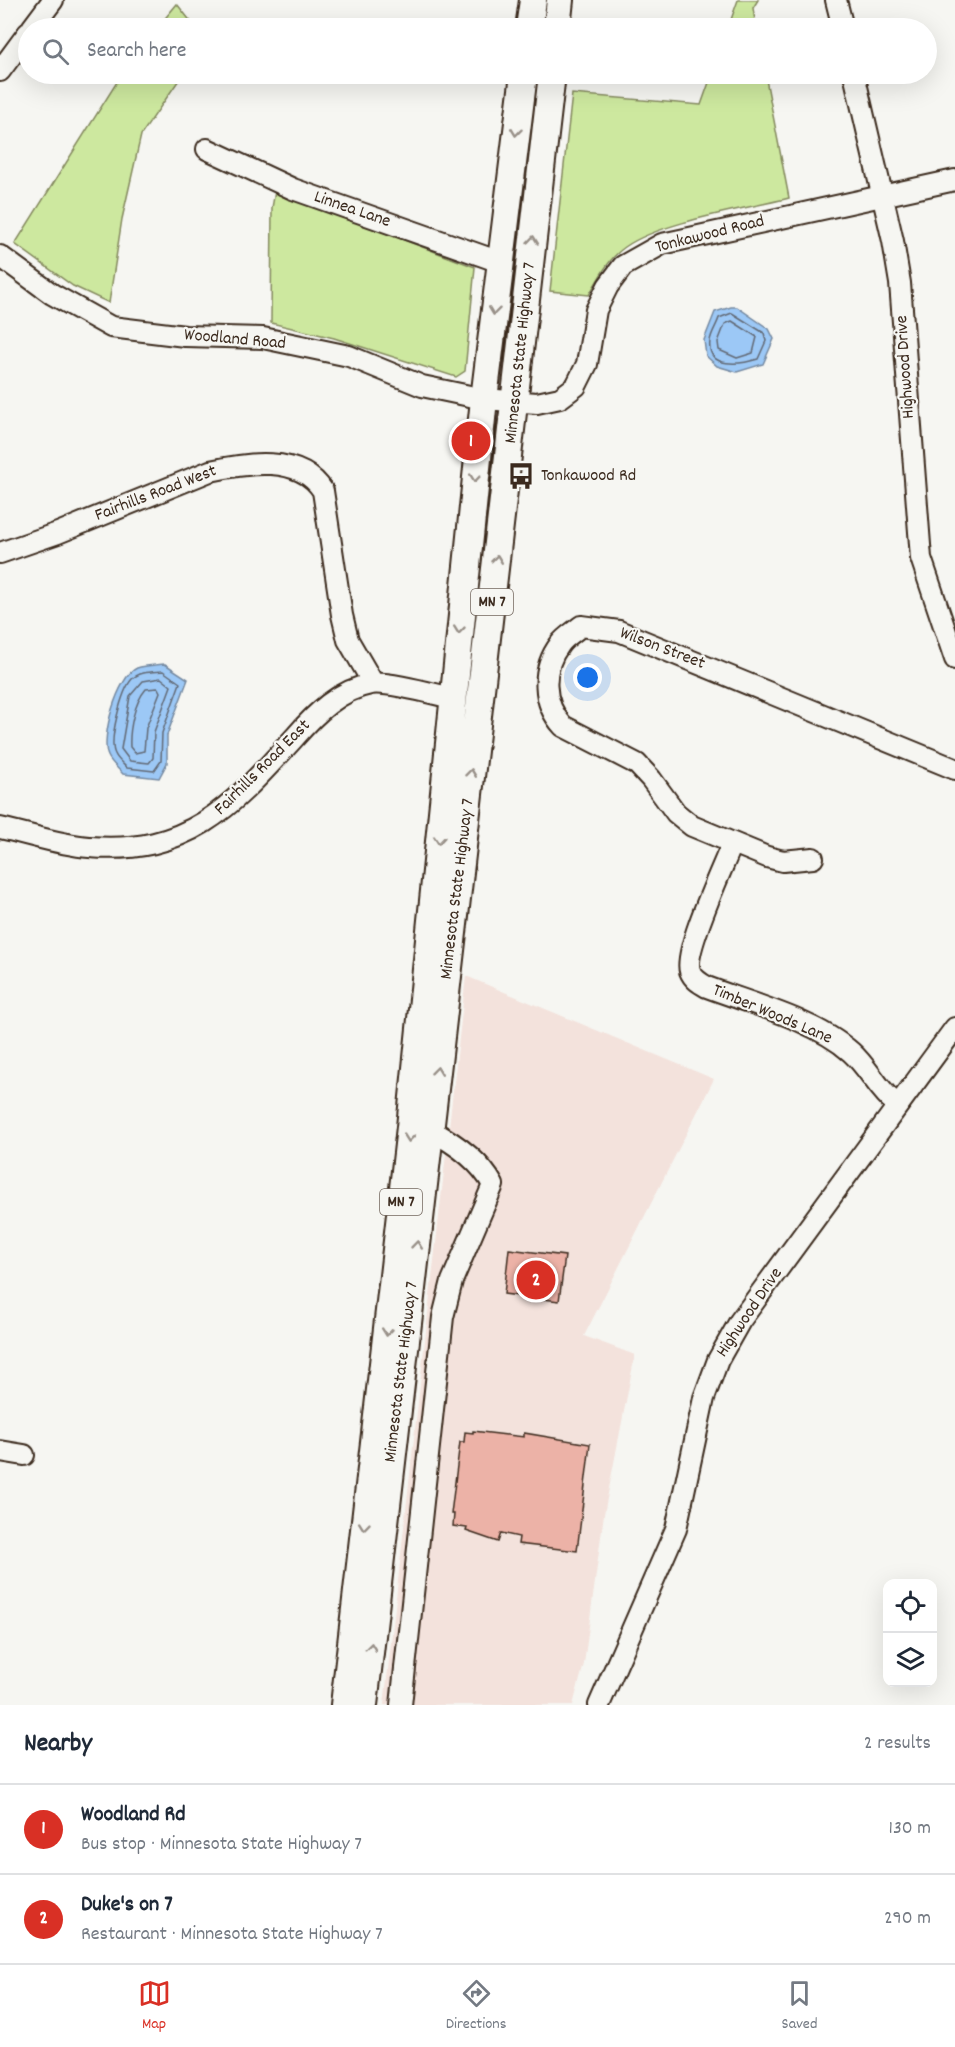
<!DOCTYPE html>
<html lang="en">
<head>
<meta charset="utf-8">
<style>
  body { margin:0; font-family:Dekko,sans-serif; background:#f2f2f3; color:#1f2937 }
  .controls { position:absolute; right:18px; bottom:18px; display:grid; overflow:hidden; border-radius:12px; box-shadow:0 6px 24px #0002 }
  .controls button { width:54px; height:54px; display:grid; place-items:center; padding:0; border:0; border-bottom:2px solid #e0e1e3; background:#fff; color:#1f2937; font:30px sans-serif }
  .you { position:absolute; left:588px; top:678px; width:21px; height:21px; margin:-15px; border:4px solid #fff; border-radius:50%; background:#1a73e8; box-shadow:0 0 0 9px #1a73e833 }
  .badge { display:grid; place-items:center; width:39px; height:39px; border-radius:50%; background:#d93025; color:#fff; font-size:20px; font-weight:700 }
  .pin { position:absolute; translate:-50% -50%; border:3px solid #fff; box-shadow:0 2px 6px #0006 }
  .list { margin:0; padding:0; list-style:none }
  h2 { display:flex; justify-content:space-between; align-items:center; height:78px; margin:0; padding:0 24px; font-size:26px }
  h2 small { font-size:20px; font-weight:400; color:#747a83 }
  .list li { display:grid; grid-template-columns:39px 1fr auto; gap:18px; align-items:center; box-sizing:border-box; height:90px; padding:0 24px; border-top:2px solid #e0e1e3 }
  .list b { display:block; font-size:22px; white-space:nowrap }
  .list p { margin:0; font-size:20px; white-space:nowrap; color:#747a83 }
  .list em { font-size:20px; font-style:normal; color:#747a83 }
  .icon { flex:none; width:33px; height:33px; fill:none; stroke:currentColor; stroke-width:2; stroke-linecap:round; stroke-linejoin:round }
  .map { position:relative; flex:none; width:955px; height:1705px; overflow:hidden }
  .search { position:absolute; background:#fff; box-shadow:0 6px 24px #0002; left:18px; right:18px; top:18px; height:66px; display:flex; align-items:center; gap:15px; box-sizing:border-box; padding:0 21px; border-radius:33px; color:#747a83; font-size:22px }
  .sheet { height:258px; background:#fff }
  nav { display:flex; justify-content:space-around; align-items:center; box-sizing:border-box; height:84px; border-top:2px solid #e0e1e3; background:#fff; font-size:16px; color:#747a83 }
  nav a { display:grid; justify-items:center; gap:3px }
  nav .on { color:#d93025 }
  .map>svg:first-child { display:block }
  .built { fill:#f3e2dc }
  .green { fill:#cde89f; stroke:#84895e; stroke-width:1.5 }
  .water { fill:#9cc8f6; stroke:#7589a0; stroke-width:1.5 }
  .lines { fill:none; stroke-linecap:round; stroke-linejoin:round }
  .shore { stroke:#626974; stroke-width:1.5 }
  .building { fill:#ecb2a7; stroke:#3b2a1e; stroke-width:1.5 }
  .minor-casing { stroke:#3b2a1e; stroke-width:24 }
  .major-casing { stroke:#3b2a1e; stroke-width:30 }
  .minor { stroke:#f6f6f2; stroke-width:20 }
  .major { stroke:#f6f6f2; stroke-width:26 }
  .oneway { stroke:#989088 }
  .labels { text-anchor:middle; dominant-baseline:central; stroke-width:4.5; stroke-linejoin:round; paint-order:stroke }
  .shield { fill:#f6f6f2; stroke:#73675e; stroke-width:1.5 }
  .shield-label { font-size:16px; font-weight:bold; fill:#3b2a1e }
  .street-label { font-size:18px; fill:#3b2a1e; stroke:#f6f6f2 }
  .poi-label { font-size:18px; fill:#3b2a1e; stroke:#f6f6f2; text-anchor:start }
</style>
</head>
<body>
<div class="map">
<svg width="955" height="1705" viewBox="0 0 955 1705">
  <rect width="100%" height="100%" fill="#f6f6f2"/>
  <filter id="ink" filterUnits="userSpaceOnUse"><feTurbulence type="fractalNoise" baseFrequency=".0167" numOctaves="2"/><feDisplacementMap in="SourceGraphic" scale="12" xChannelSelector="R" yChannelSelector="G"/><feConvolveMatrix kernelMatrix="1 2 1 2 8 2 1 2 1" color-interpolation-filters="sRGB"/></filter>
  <g filter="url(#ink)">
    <path class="built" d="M 466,976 L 714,1079 L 584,1336 L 635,1355 L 604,1514 L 584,1664 L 573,1705 L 384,1705 Z"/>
    <path class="green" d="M 738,0 L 758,0 L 753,8 L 756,28 L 728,28 Z
      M 177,4 L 196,28 L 157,28 Z
      M 122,74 L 183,74 L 141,135 L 122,219 L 109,303 L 73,286 L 15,244 Z
      M 712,74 L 765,74 L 789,198 C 745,209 660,222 625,247 C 608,259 599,278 589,295 L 550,291 L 572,94 L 701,105 Z
      M 275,191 L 475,267 L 465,371 L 456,377 L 334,338 L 271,323 L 272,208 Z"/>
    <path class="water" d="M 731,307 L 737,307 L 769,329 L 774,339 L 763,364 L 737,372 L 717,366 L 706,356 L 704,340 L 715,312 Z
      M 165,664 L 188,679 L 167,735 L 167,763 L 159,778 L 123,774 C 119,769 111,763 108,756 C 100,738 118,676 137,668 C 145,665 157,665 165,664 Z"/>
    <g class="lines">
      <path class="shore" d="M 732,313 L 764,333 L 766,341 L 758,359 C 742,364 706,370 710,341 C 711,333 717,325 719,318 Z
        M 732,321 L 757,337 L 753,353 L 737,358 L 719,350 L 718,342 L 725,324 Z
        M 163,671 L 180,683 L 162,733 L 161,761 L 154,771 L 127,768 C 123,764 117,759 115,754 C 108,741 122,690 132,679 C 140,671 153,672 163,671 Z
        M 161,678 L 171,686 L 154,732 L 153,758 L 149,763 L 130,761 L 121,749 L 130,696 L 143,681 Z
        M 158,688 L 160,692 L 146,728 L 144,751 L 135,753 L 130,747 C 129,730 134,703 146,689 Z"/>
    </g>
    <path class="building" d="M 509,1249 L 565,1256 L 559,1301 L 504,1294 Z
      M 473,1431 L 524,1437 L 524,1433 L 590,1444 L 577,1551 L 518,1544 L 519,1537 L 501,1533 L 498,1542 L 466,1531 L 467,1528 L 453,1526 L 454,1514 L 451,1514 L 460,1442 L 464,1442 L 465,1432 L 473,1433 Z"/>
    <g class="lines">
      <defs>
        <path id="minor" d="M 836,0 L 843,28
          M 32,28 L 53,0
          M 0,71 L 28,33
          M 854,74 L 893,241 L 900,283 L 921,558 L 955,659
          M 207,149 L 293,189 L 500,262
          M 0,256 L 52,294 L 111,327 L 185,336 L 263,338 L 349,356 L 422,386 L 484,399 L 537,403 L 560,398 L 576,386 L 587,364 L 596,310 L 608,286 L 623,266 L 662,244 L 955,180
          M 0,553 L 58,533 L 210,471 C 246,463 300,454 323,491 L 342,615 L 348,640 L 373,683
          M 0,828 C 29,834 59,845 89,847 C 190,855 232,806 295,737 C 315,714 339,690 371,684 C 386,681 434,694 452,698
          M 732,844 C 723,867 683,951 690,971 C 693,979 700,983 707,987 C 752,1004 815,1020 851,1052 C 869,1068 878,1090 897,1105
          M 813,858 L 783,861 L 767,857 L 692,826 L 676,813 L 651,779 L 637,764 L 563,726 C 542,703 541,669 560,644 C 565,637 574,632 581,626 L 619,631 L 955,769
          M 0,1451 L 24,1455
          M 401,1705 L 443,1317 L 452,1281 L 493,1185 C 480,1161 455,1143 430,1130
          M 599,1705 L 676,1529 L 704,1398 L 718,1360 L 740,1321 L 955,1028"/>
        <path id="major" d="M 529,28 L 533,0
          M 557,28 L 560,0
          M 344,1705 L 410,1127 L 484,399 L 524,74
          M 364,1705 L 552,74"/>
      </defs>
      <use href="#minor" class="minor-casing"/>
      <use href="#major" class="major-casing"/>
      <use href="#minor" class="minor"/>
      <use href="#major" class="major"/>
    </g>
    <defs><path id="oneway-chevron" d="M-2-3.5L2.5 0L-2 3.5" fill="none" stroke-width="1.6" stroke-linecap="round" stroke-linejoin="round" transform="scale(1.5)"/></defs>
    <g class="oneway">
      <use href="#oneway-chevron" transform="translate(516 132) rotate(97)"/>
      <use href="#oneway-chevron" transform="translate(533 240) rotate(-84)"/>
      <use href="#oneway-chevron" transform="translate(494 311) rotate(97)"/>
      <use href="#oneway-chevron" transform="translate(475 478) rotate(96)"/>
      <use href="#oneway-chevron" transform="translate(497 559) rotate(-83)"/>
      <use href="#oneway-chevron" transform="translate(459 630) rotate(96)"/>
      <use href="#oneway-chevron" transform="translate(471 773) rotate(-83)"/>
      <use href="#oneway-chevron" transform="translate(439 840) rotate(95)"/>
      <use href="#oneway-chevron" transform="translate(437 1071) rotate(-83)"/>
      <use href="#oneway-chevron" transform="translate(409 1138) rotate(96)"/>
      <use href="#oneway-chevron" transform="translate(417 1245) rotate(-84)"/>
      <use href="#oneway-chevron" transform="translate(387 1332) rotate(96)"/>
      <use href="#oneway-chevron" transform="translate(364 1526) rotate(96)"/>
      <use href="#oneway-chevron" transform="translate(371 1647) rotate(-83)"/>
    </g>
  </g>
  <defs>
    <symbol id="bus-bare" viewBox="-9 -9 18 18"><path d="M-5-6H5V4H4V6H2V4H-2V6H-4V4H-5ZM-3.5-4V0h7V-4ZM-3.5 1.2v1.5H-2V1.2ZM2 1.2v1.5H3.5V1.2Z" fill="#3b2a1e" stroke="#f6f6f2" stroke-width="2.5" paint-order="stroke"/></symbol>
  </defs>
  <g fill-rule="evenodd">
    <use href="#bus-bare" x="502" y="457" width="38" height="38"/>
  </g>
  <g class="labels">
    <g class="shield">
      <rect x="471" y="589" width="42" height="26" rx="4.5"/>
      <rect x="380" y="1189" width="42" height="26" rx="4.5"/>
    </g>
    <g class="shield-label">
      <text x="492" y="602">MN 7</text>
      <text x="401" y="1202">MN 7</text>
    </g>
    <g class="street-label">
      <text transform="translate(352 210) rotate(19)">Linnea Lane</text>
      <text transform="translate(710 235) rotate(-14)">Tonkawood Road</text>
      <text transform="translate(235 340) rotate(5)">Woodland Road</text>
      <text transform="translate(521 353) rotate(-84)">Minnesota State Highway 7</text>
      <text transform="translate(906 367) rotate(-94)">Highwood Drive</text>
      <text transform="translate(156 494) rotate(-21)">Fairhills Road West</text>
      <text transform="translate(662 649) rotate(21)">Wilson Street</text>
      <text transform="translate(263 768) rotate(-45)">Fairhills Road East</text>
      <text transform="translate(458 889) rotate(-83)">Minnesota State Highway 7</text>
      <text transform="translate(772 1015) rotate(23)">Timber Woods Lane</text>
      <text transform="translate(750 1313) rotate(-56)">Highwood Drive</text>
      <text transform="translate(402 1372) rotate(-83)">Minnesota State Highway 7</text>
    </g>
    <g class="poi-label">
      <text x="541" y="476">Tonkawood Rd</text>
    </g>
  </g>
</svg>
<div class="controls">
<button><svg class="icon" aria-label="locate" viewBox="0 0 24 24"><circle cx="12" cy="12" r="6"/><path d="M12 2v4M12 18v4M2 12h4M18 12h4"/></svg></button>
<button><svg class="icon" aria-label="layers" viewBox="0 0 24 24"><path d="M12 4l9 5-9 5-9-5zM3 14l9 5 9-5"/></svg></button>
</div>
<div class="you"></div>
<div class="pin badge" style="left:471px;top:441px">1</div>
<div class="pin badge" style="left:536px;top:1280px">2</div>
<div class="search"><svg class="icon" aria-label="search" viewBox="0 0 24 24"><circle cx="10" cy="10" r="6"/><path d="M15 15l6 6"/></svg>Search here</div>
</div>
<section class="sheet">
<h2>Nearby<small>2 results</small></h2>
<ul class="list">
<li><span class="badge">1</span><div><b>Woodland Rd</b><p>Bus stop · Minnesota State Highway 7</p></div><em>130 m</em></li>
<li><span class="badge">2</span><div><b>Duke's on 7</b><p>Restaurant · Minnesota State Highway 7</p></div><em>290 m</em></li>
</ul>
</section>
<nav>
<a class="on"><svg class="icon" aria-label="map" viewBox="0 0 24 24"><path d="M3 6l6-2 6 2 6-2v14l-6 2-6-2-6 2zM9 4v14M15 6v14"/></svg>Map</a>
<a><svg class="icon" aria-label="directions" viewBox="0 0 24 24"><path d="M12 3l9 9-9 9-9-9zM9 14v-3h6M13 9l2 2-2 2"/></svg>Directions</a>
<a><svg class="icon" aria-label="saved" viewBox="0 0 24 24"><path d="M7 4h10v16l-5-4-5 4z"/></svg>Saved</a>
</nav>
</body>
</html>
